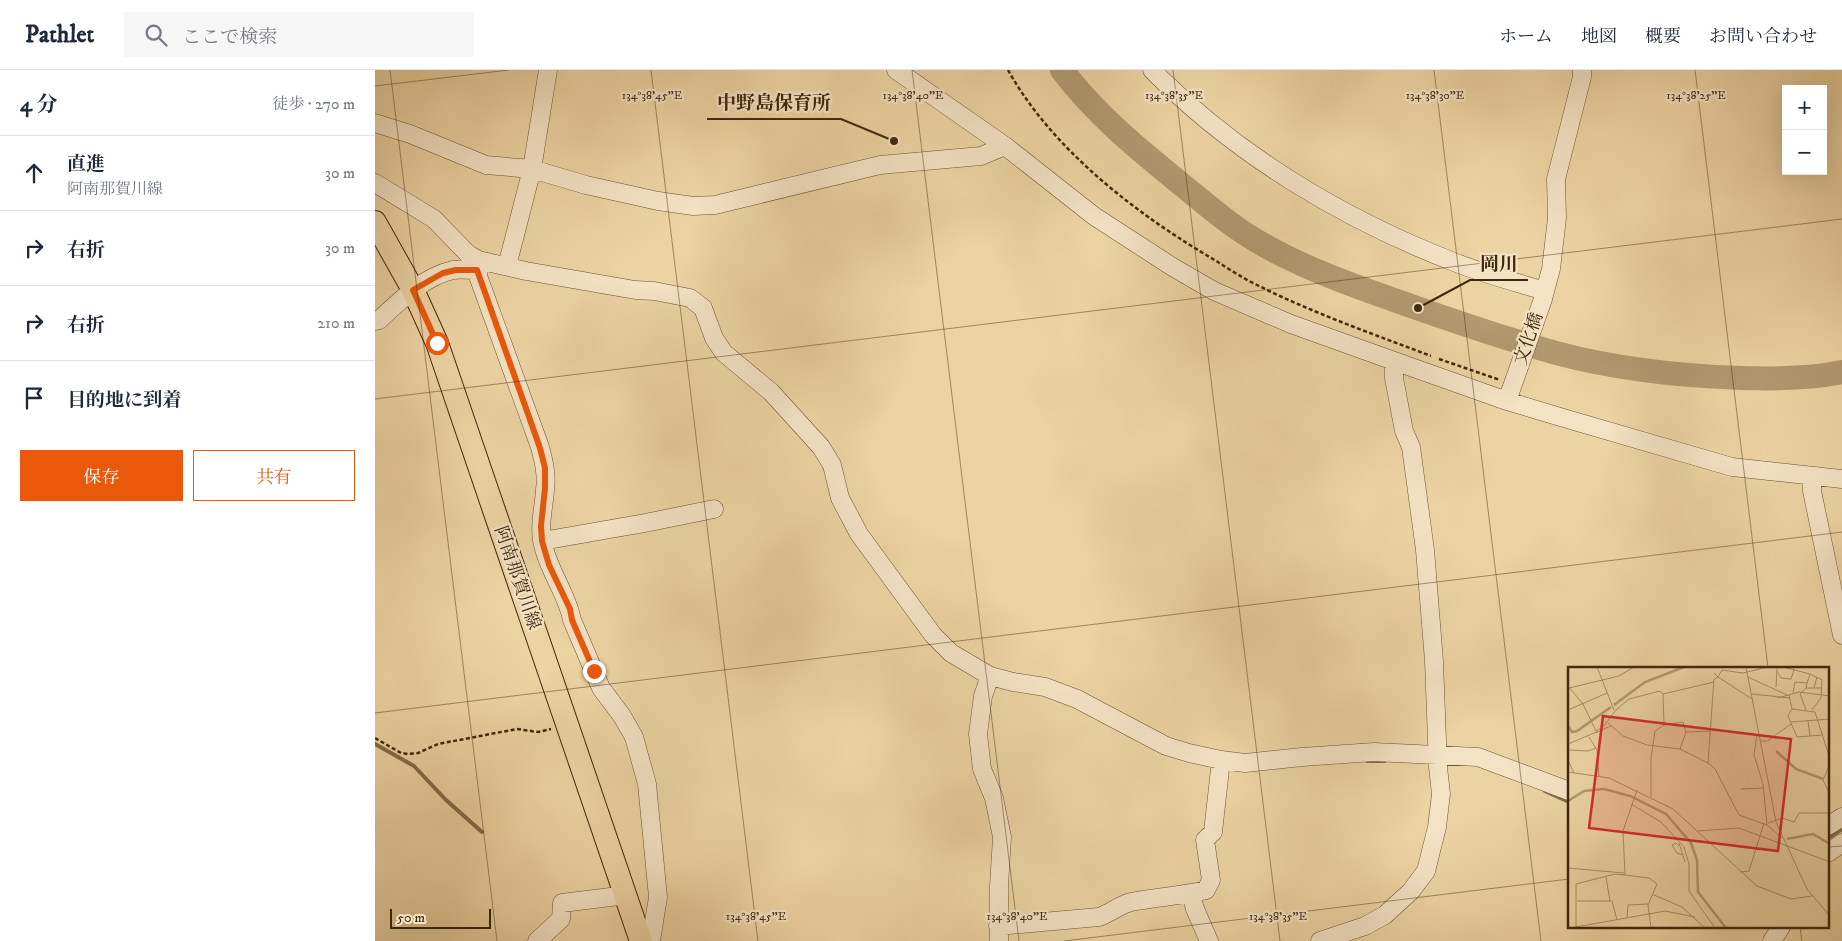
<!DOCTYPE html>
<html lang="ja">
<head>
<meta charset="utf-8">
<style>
  body { margin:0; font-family:"IM FELL DW Pica","Noto Serif JP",serif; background:#f6f6f7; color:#1f2937 }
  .controls { position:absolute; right:15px; top:15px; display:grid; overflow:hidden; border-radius:0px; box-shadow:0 5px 20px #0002 }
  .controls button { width:45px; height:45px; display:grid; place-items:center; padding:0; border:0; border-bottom:1px solid #e0e1e3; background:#fff; color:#1f2937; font:25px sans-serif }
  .scale { position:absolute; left:15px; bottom:12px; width:101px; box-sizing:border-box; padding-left:5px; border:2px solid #3e280d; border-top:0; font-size:14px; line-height:18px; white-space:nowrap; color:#3e280d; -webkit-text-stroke:4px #f3e2c3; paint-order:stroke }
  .stop { position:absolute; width:15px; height:15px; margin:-11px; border:4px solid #ea580c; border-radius:50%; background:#fff }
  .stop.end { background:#ea580c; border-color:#fff; box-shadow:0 1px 5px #0008 }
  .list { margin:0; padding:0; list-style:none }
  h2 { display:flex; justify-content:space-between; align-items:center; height:65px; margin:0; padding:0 20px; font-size:21px }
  h2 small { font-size:16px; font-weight:400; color:#747a83 }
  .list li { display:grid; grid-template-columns:32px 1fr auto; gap:15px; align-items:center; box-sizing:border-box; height:75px; padding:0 20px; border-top:1px solid #e0e1e3 }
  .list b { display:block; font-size:19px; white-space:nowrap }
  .list p { margin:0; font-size:16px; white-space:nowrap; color:#747a83 }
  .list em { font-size:16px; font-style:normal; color:#747a83 }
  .actions { display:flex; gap:10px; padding:15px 20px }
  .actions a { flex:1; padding:11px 0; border:1px solid #ea580c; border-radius:0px; text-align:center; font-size:18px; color:#ea580c }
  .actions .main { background:#ea580c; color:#fff }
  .icon { flex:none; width:28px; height:28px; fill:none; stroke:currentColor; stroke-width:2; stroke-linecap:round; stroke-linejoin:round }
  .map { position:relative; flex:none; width:1467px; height:871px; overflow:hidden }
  header { display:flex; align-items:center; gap:30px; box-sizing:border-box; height:70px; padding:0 25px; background:#fff; border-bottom:1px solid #e0e1e3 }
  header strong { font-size:24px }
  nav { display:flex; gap:28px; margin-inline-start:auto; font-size:18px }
  .search { width:350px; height:45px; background:#f6f6f7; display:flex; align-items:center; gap:12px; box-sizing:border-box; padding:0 18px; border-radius:0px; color:#747a83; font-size:19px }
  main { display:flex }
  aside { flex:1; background:#fff }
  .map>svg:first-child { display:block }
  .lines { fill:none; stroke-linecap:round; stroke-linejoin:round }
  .stream { stroke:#836c48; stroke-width:4 }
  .river { stroke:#b19970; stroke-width:24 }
  .minor-casing { stroke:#6a5332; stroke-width:19 }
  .major-casing { stroke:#3e280d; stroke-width:24 }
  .path { stroke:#3e280d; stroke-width:2.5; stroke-dasharray:4 2.5; stroke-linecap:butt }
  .minor { stroke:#f3e2c3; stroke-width:18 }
  .major { stroke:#ecd3a3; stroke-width:22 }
  .route { stroke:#ea580c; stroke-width:6 }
  .ticks { fill:none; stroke:#3e280d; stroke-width:1; stroke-opacity:0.45 }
  .labels { text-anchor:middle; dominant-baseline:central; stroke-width:4.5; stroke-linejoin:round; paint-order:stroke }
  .street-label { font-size:18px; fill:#3e280d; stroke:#f3e2c3 }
  .inset-river { fill:none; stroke:#b19970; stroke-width:2.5 }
  .inset-road { fill:none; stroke:#a68f67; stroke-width:1 }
  .view { fill:#d62828; fill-opacity:0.15; stroke:#d62828; stroke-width:2.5 }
  .inset-edge { fill:none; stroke:#3e280d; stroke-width:2.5 }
  .ticks-label { font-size:12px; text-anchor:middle; fill:#3e280d; stroke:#f3e2c3; stroke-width:4.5; stroke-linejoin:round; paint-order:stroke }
  .leader { fill:none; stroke:#3e280d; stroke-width:2 }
  .callout-dot { fill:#3e280d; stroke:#f3e2c3; stroke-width:2 }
  .callout-label { font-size:19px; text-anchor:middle; font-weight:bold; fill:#3e280d; stroke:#f3e2c3; stroke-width:4.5; stroke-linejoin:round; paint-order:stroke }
</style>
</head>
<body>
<header>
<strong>Pathlet</strong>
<div class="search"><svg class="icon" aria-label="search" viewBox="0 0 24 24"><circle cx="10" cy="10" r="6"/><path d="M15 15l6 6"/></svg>ここで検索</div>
<nav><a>ホーム</a><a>地図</a><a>概要</a><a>お問い合わせ</a></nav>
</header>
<main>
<aside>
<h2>4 分<small>徒歩 · 270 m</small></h2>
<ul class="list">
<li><svg class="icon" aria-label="ahead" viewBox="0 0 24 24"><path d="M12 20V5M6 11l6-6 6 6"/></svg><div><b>直進</b><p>阿南那賀川線</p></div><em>30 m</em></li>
<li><svg class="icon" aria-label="right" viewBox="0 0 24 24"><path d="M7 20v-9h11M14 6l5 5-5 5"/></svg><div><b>右折</b></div><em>30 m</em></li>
<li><svg class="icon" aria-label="right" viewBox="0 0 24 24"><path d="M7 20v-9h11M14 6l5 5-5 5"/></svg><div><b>右折</b></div><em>210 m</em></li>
<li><svg class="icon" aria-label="arrive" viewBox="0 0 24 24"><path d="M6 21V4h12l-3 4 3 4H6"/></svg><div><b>目的地に到着</b></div></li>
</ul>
<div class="actions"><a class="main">保存</a><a>共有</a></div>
</aside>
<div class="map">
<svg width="1467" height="871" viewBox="0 0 1467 871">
  <rect width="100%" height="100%" fill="#ecd3a3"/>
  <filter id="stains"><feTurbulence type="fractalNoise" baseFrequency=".004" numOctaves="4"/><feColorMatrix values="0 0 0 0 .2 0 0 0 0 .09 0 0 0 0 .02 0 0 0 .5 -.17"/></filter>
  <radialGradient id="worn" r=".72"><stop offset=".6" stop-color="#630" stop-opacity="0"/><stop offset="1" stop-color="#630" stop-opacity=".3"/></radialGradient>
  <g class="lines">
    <path class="stream" d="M 0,674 L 39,696 L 71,730 L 107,762
      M 992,691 L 1010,691
      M 1170,721 L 1194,732
      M 1453,768 L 1467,759"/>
    <path class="river" d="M 687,0 C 721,45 763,79 806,114 C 832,135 858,158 887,174 C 934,201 985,218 1036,236 C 1084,253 1132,269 1181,283 C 1241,299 1305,306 1367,308 C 1400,309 1435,309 1467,302"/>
    <defs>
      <path id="minor" d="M 521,0 L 630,76 L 719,146 L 796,196 L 839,221 L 916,254 L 1019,291 L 1132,331 L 1192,349 L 1357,397 L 1467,409
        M 777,0 C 861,85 968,149 1079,192 C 1109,204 1140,212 1170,221
        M 0,53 L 35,64 L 111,95 L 157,99 L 211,115 L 283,131 L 318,136 L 340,135 L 505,95 L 606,86 L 630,76
        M 0,113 L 59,149 L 93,184 L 103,190 L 151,201 L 260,220 L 279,221 L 315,228 L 328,238 L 339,268 L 349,283 L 396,322 L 446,377 L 457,395 L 465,428 L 484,464 L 558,565 L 576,583 L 615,606 L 638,612 L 670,617 L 702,629 L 791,676 L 814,683 L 846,690 L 870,693 L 927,687 L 999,682 L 1103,687 L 1194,721
        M 103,190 L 103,206 L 165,377 C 169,392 172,405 170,420 C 169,437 164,453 167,470 C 172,499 192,523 197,550 L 226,618 L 247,646 L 259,667 L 272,714 L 283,827 L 276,871
        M 132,196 L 157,99 L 173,0
        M 0,251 L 4,250 C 26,230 48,207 78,200 C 85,199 94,200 102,200
        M 1132,331 L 1168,229 L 1176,199 L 1182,148 L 1181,109 L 1207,7 L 1207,0
        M 1437,406 L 1437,421 L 1467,565
        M 167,471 L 270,453 L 339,439
        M 615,606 L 608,626 L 603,664 L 607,699 L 619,728 L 627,767 L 624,816 L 624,871
        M 1453,756 L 1467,747
        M 1453,783 L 1467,773
        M 816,824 L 820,839 L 834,871
        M 623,856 L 724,847 C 736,843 744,835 756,832 C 781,827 807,826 831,820 L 836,810 L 830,770 L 838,762 L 846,690
        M 162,871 L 186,849 L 187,833 L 252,825
        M 945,871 L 990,856 L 1010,845 L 1036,821 L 1051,801 L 1062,757 L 1066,724 L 1063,697 L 1059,591 L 1050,480 L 1036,377 L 1029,361 L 1019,308 L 1019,291
        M 1397,871 L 1406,857"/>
      <path id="major" d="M 0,152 L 38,220 L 62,273 L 266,871"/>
    </defs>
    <use href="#minor" class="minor-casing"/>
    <use href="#major" class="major-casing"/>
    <path class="path" d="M 633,0 C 678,81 764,146 843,192 C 855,200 868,208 882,215 C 938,243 998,264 1056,286
      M 1064,289 L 1125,310
      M 0,668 L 26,683 L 33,684 L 43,683 L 63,674 L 142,659 L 163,662 L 176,659"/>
    <use href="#minor" class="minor"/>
    <use href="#major" class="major"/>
  </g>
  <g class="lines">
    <path class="route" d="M 62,273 L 38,220 L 68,203 L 81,200 L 102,200 L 165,378 L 170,398 L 170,418 L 166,456 L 167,471 L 174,495 L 195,539 L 197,550 L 219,601"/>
  </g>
  <path class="ticks" d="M 15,0 L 122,871M 276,0 L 383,871M 537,0 L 644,871M 798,0 L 905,871M 1059,0 L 1166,871M 1320,0 L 1393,598M 0,16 L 134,0M 0,329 L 1467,149M 0,643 L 1467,462M 1453,777 L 1467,776M 1425,857 L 1427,871M 689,871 L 1194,809"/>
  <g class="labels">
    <g class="street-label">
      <text transform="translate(1154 269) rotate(-71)">文化橋</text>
      <text transform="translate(142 508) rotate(71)">阿南那賀川線</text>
    </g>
  </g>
  <g transform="translate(1193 597)">
    <rect width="261" height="261" fill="#ecd3a3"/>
    <path class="inset-river" d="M 46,38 L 77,15 L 116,0M 0,59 L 4,65 L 9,64 L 43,40M 208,84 L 228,102 L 255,112M 0,134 L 16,124 L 36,122 L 62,129 L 98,147 L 123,176 L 129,193 L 130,225 L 158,261M 219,172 L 245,167 L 262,177"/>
    <path class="inset-road" d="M 29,0 L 46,43M 178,0 L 208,155 L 239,222 L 262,249M 215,0 L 242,7 L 239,16M 209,4 L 213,11 L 223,12 L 226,3M 146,6 L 150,10 L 154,3 L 175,6 L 200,0M 242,7 L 254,13 L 253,31 L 244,43M 180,10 L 219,28M 249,10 L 246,21 L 254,21M 0,19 L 15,37 L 29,66M 208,20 L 209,0M 1,21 L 51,9 L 66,0M 225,26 L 227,15 L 239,16 L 238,21M 95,27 L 146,15M 184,27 L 222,31M 221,28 L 231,25 L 262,29M 209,31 L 221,28 L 224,42 L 220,49 L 229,70 L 255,68M 224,42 L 247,45 L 262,92M 0,43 L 39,26M 238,43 L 232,27 L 238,21 L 246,21M 240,54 L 242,69M 223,55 L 262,52M 40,56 L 55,69 L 79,78 L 112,82 L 140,96 L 147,102 L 171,148 L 199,158 L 214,171M 28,64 L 36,59 L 48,43 L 61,32 L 92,24 L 95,27 L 96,58M 118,65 L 143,64M 189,67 L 186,88 L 195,117 L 199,158M 21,70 L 29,83 L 31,109M 192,74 L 199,74 L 223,57M 0,77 L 43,59M 0,78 L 0,93 L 6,106M 1,83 L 20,84 L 28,81M 140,96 L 146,12 L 150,10 L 184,32M 262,96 L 255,113 L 262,128M 0,105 L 41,111 L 105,142 L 189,219 L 223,232 L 244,229M 173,122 L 196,121M 83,130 L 83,91 L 87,64 L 96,58 L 115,55 L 118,65 L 112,82M 63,137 L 93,155 L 116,180 L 121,197 L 121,224 L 147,261M 200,156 L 214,151 L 226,155 L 231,146 L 262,146M 130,164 L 171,161 L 262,195M 111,176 L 117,195M 111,179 L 108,176 L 104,178 L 109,186 L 115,188M 0,201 L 56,206M 172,205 L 181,204 L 196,156M 57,208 L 81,211 L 89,217 L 80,238 L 83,261M 38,210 L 42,234M 86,228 L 114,240 L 137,261M 9,234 L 44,234 L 49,253M 59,250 L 60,238 L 80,237M 8,260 L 97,244 L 127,250M 8,261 L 8,217 L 47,207 L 57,208 L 55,164 L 69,123"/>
    <path class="view" d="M 35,49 L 223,72 L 210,184 L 21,161 Z"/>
    <rect width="261" height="261" class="inset-edge"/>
  </g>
  <g class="ticks-label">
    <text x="277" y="29">134°38'45"E</text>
    <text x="538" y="29">134°38'40"E</text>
    <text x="799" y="29">134°38'35"E</text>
    <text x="1060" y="29">134°38'30"E</text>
    <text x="1321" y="29">134°38'25"E</text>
    <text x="381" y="850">134°38'45"E</text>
    <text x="642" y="850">134°38'40"E</text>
    <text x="903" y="850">134°38'35"E</text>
  </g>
  <path class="leader" d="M519 71L466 49H332M1043 238L1095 210H1153"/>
  <g class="callout-dot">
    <circle cx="519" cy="71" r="5"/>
    <circle cx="1043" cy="238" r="5"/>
  </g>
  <g class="callout-label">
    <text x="399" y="39">中野島保育所</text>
    <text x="1124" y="200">岡川</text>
  </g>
  <rect width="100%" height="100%" filter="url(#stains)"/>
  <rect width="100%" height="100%" fill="url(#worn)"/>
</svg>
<div class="controls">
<button>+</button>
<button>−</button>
</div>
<div class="scale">50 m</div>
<div class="stop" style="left:62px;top:273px"></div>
<div class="stop end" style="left:219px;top:601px"></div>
</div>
</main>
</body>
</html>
